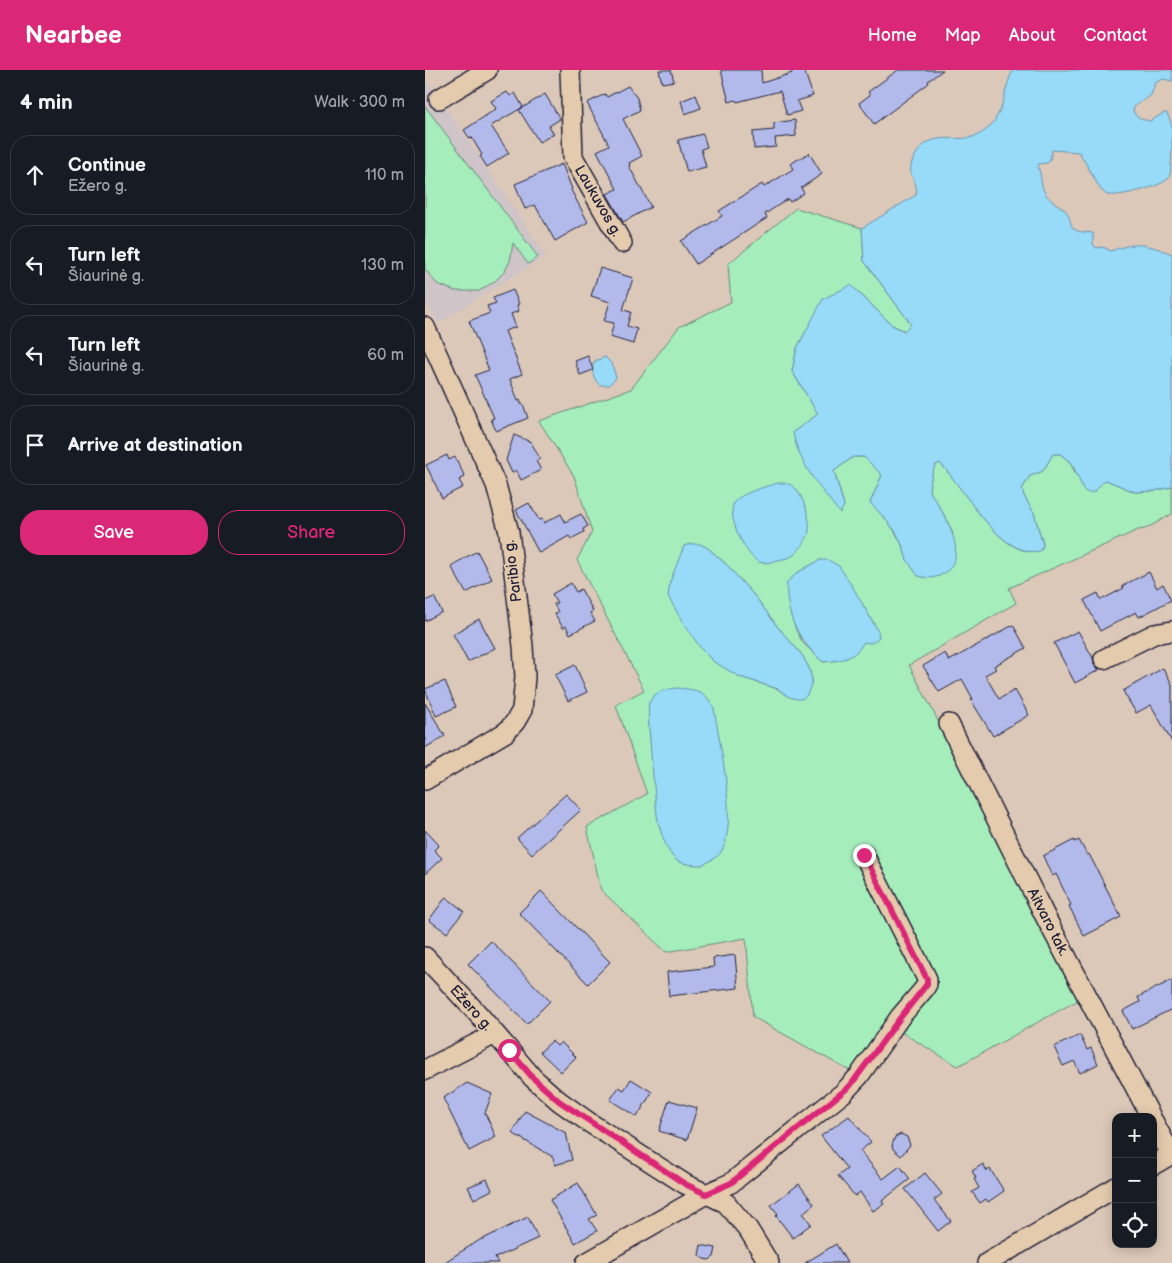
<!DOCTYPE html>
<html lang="en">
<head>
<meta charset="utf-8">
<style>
  body { margin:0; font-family:"Balsamiq Sans",sans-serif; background:#20242c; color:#f1f3f6 }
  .controls { position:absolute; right:15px; bottom:15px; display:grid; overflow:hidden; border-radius:10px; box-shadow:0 2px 12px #0003 }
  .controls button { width:45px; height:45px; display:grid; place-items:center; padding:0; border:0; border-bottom:1px solid #363941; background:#171b24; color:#f1f3f6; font:25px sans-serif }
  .stop { position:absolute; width:15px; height:15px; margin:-11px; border:4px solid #db2777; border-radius:50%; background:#fff }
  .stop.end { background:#db2777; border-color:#fff; box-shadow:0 1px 5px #0008 }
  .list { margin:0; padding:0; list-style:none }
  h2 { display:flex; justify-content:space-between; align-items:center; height:65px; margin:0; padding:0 20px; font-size:21px }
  h2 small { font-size:16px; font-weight:400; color:#9ea1a6 }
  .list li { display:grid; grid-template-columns:32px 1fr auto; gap:15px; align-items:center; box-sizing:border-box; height:80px; margin:0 10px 10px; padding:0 10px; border:1px solid #363941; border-radius:20px }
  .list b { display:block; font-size:19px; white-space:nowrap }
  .list p { margin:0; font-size:16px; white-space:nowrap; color:#9ea1a6 }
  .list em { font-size:16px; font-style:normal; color:#9ea1a6 }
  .actions { display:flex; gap:10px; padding:15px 20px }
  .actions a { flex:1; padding:11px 0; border:1px solid #db2777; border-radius:20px; text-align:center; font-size:18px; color:#db2777 }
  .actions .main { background:#db2777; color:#fff }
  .icon { flex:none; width:28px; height:28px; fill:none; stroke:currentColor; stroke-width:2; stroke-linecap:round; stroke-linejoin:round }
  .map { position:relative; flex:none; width:747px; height:1193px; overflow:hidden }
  header { display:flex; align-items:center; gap:30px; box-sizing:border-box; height:70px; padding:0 25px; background:#db2777; color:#fff }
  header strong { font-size:24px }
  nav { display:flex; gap:28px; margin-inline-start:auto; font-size:18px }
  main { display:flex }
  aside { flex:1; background:#171b24 }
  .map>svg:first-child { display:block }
  .built { fill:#cfc4c8 }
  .green { fill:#a5eebb; stroke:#64887b; fill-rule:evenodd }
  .water { fill:#97dbf9; stroke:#6891ad }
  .building { fill:#b2baeb; stroke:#22223b }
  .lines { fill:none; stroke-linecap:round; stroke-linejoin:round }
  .street-casing { stroke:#22223b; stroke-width:22 }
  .street { stroke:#e5cbad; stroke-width:19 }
  .route { stroke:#db2777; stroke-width:6 }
  .labels { text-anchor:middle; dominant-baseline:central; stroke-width:4; stroke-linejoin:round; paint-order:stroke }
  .street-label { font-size:15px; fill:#22223b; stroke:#e5cbad }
</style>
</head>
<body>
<header>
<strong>Nearbee</strong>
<nav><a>Home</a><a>Map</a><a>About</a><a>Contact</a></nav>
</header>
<main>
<aside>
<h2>4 min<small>Walk · 300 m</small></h2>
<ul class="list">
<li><svg class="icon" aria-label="ahead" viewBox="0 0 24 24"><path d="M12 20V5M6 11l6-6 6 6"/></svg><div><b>Continue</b><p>Ežero g.</p></div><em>110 m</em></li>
<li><svg class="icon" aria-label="left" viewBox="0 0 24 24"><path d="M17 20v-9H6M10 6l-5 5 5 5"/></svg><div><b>Turn left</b><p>Šiaurinė g.</p></div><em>130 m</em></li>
<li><svg class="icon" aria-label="left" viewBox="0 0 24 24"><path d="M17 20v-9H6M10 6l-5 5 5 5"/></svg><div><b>Turn left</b><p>Šiaurinė g.</p></div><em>60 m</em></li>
<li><svg class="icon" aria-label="arrive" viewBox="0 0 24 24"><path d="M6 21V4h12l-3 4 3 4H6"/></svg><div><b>Arrive at destination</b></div></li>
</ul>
<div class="actions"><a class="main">Save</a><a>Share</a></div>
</aside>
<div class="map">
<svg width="747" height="1193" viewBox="0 0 747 1193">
  <rect width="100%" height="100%" fill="#dbc8b9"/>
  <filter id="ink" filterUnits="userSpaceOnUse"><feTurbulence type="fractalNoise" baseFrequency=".02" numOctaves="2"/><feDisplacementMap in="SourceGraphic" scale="10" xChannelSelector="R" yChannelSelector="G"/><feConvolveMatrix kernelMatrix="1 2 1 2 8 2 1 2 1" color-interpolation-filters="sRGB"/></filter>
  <g filter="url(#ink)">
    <path class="built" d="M 0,7 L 121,186 L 13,253 L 0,231 Z"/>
    <path class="green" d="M 0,36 L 113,187 L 103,194 L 88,173 L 85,191 L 80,201 L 70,211 L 54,221 L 30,221 L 12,214 L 0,199 Z
      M 371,138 L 437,158 L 439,191 L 486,254 L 480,261 L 467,255 L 426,215 L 384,256 L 372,278 L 367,301 L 393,344 L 368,362 L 419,435 L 409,401 L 428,387 L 439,387 L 457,405 L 445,433 C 463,450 476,466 482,490 L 528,464 L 521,448 L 504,420 C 504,416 508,397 511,395 C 512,394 514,394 515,393 C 538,417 568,475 602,481 C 606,482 613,480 617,479 L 618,474 L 609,443 L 599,426 L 597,419 L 605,406 L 618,401 L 628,384 L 635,384 L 644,391 L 653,408 L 670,422 L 675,413 L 681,410 L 710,422 L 729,421 L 747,417 L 747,444 L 720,459 L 713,460 L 584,518 L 591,533 L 484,595 L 657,928 L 533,996 L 464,955 L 434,1006 L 328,947 L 321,868 L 241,882 L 176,820 L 162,757 L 222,724 L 191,635 L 219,620 L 152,490 L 167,462 L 149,406 L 114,351 L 206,319 L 254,257 L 306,232 L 303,194 ZM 259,476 L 283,478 L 303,496 L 332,529 L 352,556 L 377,585 L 384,598 L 387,609 L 358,623 L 353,619 L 315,607 L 289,591 L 257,551 L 257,482 ZM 395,490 L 414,497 L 450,555 L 434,579 L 422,588 L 398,592 L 378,573 L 371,560 L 366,545 L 362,522 L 372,503 ZM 224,633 L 277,795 L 254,792 L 248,787 L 233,751 L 224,658 Z"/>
    <path class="water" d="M 588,0 L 747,0 L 747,11 L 738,9 L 730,13 C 728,18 728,22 725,26 C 719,32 711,31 708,40 C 710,48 718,50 725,51 L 739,43 L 742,43 C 744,47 746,53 747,58 C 747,66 747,102 744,108 C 736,117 694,127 682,125 L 676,120 L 654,82 L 627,80 L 625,91 L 622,93 L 614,94 L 613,97 C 617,105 615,116 620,123 C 625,132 635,135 641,141 C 646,147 644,154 649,159 C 655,163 661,162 668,163 L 668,174 L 671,178 L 678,177 L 686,181 C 711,171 722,174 747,184 L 747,417 L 729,421 L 710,422 L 681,410 C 674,414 673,421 666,423 L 661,422 L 658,419 L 649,398 L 644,391 L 635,384 L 628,384 L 618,401 L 605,406 L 597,419 L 599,426 L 609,443 L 618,475 L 615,481 C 575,489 539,418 515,393 C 514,394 512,394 511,395 C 508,397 504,416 504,420 C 516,439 545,481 522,501 C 512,509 504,509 493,506 L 482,490 L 478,477 L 471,462 L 455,443 L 445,433 L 457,405 L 439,387 L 428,387 L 409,401 L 419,436 L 415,443 C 396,419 373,393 368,362 L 393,344 L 367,301 L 372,278 L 398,229 L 426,215 L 467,255 L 479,261 L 486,254 L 439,191 L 437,158 L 491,125 C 495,112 481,107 487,92 C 505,50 537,82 562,59 C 580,43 578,20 588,0 Z
      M 180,287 L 187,294 L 191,308 L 184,315 L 175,315 C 168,309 165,299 170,291 Z
      M 353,413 C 358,413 364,413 368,416 C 378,424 386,449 384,461 C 383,468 375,480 370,484 C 366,488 358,489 353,490 C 347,492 339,494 334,492 C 321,487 298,441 311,430 C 320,422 342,416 353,413 Z
      M 266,474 L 275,474 L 283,478 L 303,496 L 332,529 L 352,556 L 377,585 L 384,598 L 387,609 L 386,615 L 382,625 L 377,629 L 372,629 L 364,627 L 353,619 L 315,607 L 289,592 L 277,580 L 257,551 L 243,526 L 245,512 L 259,476 Z
      M 395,490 L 403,490 L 414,496 L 430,521 L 453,561 L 454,567 C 449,573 446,574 439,572 C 437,574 436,577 434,579 C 426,590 410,591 398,592 C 373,570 360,545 362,512 L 372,503 Z
      M 253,618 C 272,620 280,620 289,638 C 294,671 314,756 296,782 C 292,788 283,792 277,795 C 268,795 255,795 248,787 C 241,779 236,762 233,752 C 231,740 221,640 224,633 C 229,621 242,619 253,618 Z"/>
    <path class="building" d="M 234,0 L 246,0 L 249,11 L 237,13 Z
      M 296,0 L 336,0 L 337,13 L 367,3 L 366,0 L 379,0 L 388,26 L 372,31 L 376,41 L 362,45 L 355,21 L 312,32 L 311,30 L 304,32 Z
      M 473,0 L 518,0 L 503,11 L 504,13 L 449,54 L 434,33 L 445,25 L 443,22 Z
      M 203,16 L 212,28 L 215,40 L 198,49 L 217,86 L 204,93 L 205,95 L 204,96 L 226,137 L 198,152 L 182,124 L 192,119 L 172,81 L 184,75 L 162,33 L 180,24 L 182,27 Z
      M 82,22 L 85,26 L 90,23 L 98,37 L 66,56 L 84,83 L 62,97 L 55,86 L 57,85 L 47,68 L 48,68 L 45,69 L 39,60 L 71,39 L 66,31 Z
      M 120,24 L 135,49 L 124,56 L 129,64 L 114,72 L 94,40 Z
      M 271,25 L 276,38 L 260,44 L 256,31 Z
      M 370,50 L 371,66 L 350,68 L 351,77 L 329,79 L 328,62 L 349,60 L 349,53 Z
      M 278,64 L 282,77 L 276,79 L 281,97 L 262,102 L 253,70 Z
      M 384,83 L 397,104 L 376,118 L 379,123 L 365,132 L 363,129 L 340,144 L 342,148 L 271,194 L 256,171 L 297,146 L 294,141 L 337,114 L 339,117 L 368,99 L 365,94 Z
      M 137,94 L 147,119 L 146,120 L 163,152 L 130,171 L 110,135 L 100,139 L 90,114 Z
      M 175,198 L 208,208 L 198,240 L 206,242 L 202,256 L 212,259 L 208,274 L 185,267 L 189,253 L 179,251 L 185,232 L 166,226 Z
      M 88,220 L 94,234 L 92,235 L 94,241 L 86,244 L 91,257 L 80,261 L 97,304 L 85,309 L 93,331 L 95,330 L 96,334 L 98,334 L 103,348 L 71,361 L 66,349 L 69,348 L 50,305 L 64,300 L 44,251 L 65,243 L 62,236 L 71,233 L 68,228 Z
      M 163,286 L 168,300 L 155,305 L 150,291 Z
      M 89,365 L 106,372 L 115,389 L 111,391 L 116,400 L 96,410 L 91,400 L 87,403 L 81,390 Z
      M 22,385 L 24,390 L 30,387 L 40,407 L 34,410 L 38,417 L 17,428 L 1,395 Z
      M 104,433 L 114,450 L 117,449 L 119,453 L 136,444 L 140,452 L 156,444 L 163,456 L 158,459 L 159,462 L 146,469 L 144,466 L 114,483 L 91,440 Z
      M 52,481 L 67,509 L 41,523 L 26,496 Z
      M 724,502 L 732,518 L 738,514 L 746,530 L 714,547 L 711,542 L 675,561 L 659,530 L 673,523 L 676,530 L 699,518 L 697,516 Z
      M 146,513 L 151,522 L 156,519 L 168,541 L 165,543 L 170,551 L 145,564 L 141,556 L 138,558 L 130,544 L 133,542 L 129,534 L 132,533 L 127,524 Z
      M 9,527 L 17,542 L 0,551 L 0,531 Z
      M 54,549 L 70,578 L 43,592 L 28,564 Z
      M 588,555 L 601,578 L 569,596 L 571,599 L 560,605 L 574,629 L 590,620 L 604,645 L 568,666 L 546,630 L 548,629 L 537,609 L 514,622 L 498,596 L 520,583 L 524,591 Z
      M 653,561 L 668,588 L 669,594 L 674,600 L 650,613 L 629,573 Z
      M 150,595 L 162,622 L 143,631 L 130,605 Z
      M 738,598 L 747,614 L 747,672 L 726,635 L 711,643 L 698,621 Z
      M 20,611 L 31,637 L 11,646 L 0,619 Z
      M 0,633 L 20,666 L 0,678 Z
      M 141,724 L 156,740 L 107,784 L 92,768 Z
      M 0,760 L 14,775 L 9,780 L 17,788 L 0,804 Z
      M 649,770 L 650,772 L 654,770 L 662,785 L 664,784 L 696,847 L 659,866 L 644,836 L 646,835 L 631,804 L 627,806 L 618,786 Z
      M 116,821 L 185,892 L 163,914 L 94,843 Z
      M 21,827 L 39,841 L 22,863 L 4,850 Z
      M 66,871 L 125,931 L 102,954 L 43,894 Z
      M 310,885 L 313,918 L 244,926 L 242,902 L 289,897 L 288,888 Z
      M 747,910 L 747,939 L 707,959 L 698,941 L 715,932 L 713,927 Z
      M 655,965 L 662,980 L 666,978 L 673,994 L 655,1003 L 649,991 L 638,996 L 629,977 Z
      M 127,971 L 132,976 L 136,972 L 151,987 L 136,1002 L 115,982 Z
      M 206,1009 L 227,1022 L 212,1047 L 185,1030 L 194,1017 L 199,1020 Z
      M 42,1013 L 67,1024 L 60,1043 L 71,1067 L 44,1081 L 18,1028 Z
      M 244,1030 L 272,1038 L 262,1070 L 234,1061 Z
      M 100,1041 L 141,1063 L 147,1090 L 130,1095 L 128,1087 L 87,1063 Z
      M 424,1046 L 446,1072 L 435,1081 L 458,1109 L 475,1096 L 485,1109 L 457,1131 L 459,1134 L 448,1141 L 435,1122 L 430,1126 L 413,1106 L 422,1099 L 396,1066 Z
      M 476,1064 L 482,1067 L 485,1075 L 476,1086 L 468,1079 L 467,1075 L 470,1067 Z
      M 558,1094 L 562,1101 L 565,1099 L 579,1121 L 563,1132 L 561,1129 L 555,1133 L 547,1122 L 554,1118 L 549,1109 L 551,1108 L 547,1101 Z
      M 500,1103 L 517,1124 L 509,1130 L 526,1151 L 513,1161 L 480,1119 Z
      M 62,1109 L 67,1120 L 49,1129 L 43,1117 Z
      M 153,1113 L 172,1145 L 164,1149 L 172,1161 L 150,1173 L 125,1130 Z
      M 374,1114 L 389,1134 L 378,1143 L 386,1154 L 368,1168 L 351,1146 L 353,1144 L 346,1135 Z
      M 103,1147 L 113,1168 L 70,1188 L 73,1193 L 18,1193 L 58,1168 L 58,1169 Z
      M 411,1174 L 422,1193 L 380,1193 Z
      M 276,1175 L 291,1178 L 289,1187 L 284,1190 L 279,1189 L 274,1185 Z"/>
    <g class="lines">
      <defs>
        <path id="street" d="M 145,0 L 148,87 L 197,173
          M 14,29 L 62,0
          M 0,257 L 71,415 L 84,462 L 98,576 L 100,607 L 97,640 L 90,652 L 81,662 L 0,710
          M 679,589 L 729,564 L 747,561
          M 524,654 L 622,850 L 726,1047
          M 0,887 L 53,944 L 108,1008 L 134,1031 L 165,1053 L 260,1114 L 301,1133 L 323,1159 L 344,1193
          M 0,1000 L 70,964
          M 728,1051 L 746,1084
          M 728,1095 L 747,1084
          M 161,1193 L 281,1124 L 306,1113 L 418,1023 L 434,1006 L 475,947 L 499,919 L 502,914 L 502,909 L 439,785
          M 562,1193 L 691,1117"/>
      </defs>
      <use href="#street" class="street-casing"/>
      <use href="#street" class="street"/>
    </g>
  </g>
  <g class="lines" filter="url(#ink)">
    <path class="route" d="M 84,980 L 108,1008 L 134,1031 L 260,1114 L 281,1124 L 306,1113 L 425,1016 L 475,948 L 502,914 L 502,909 L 439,785"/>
  </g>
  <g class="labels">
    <g class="street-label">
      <text transform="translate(173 131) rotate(60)">Laukuvos g.</text>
      <text transform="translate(88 501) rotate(-97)">Paribio g.</text>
      <text transform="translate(623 852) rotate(63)">Aitvaro tak.</text>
      <text transform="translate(46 938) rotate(48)">Ežero g.</text>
    </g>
  </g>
</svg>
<div class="controls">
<button>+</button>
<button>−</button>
<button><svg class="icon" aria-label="locate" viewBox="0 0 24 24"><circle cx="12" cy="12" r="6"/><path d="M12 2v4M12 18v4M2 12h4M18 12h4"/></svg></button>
</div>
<div class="stop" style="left:84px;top:980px"></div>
<div class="stop end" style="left:439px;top:785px"></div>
</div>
</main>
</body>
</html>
